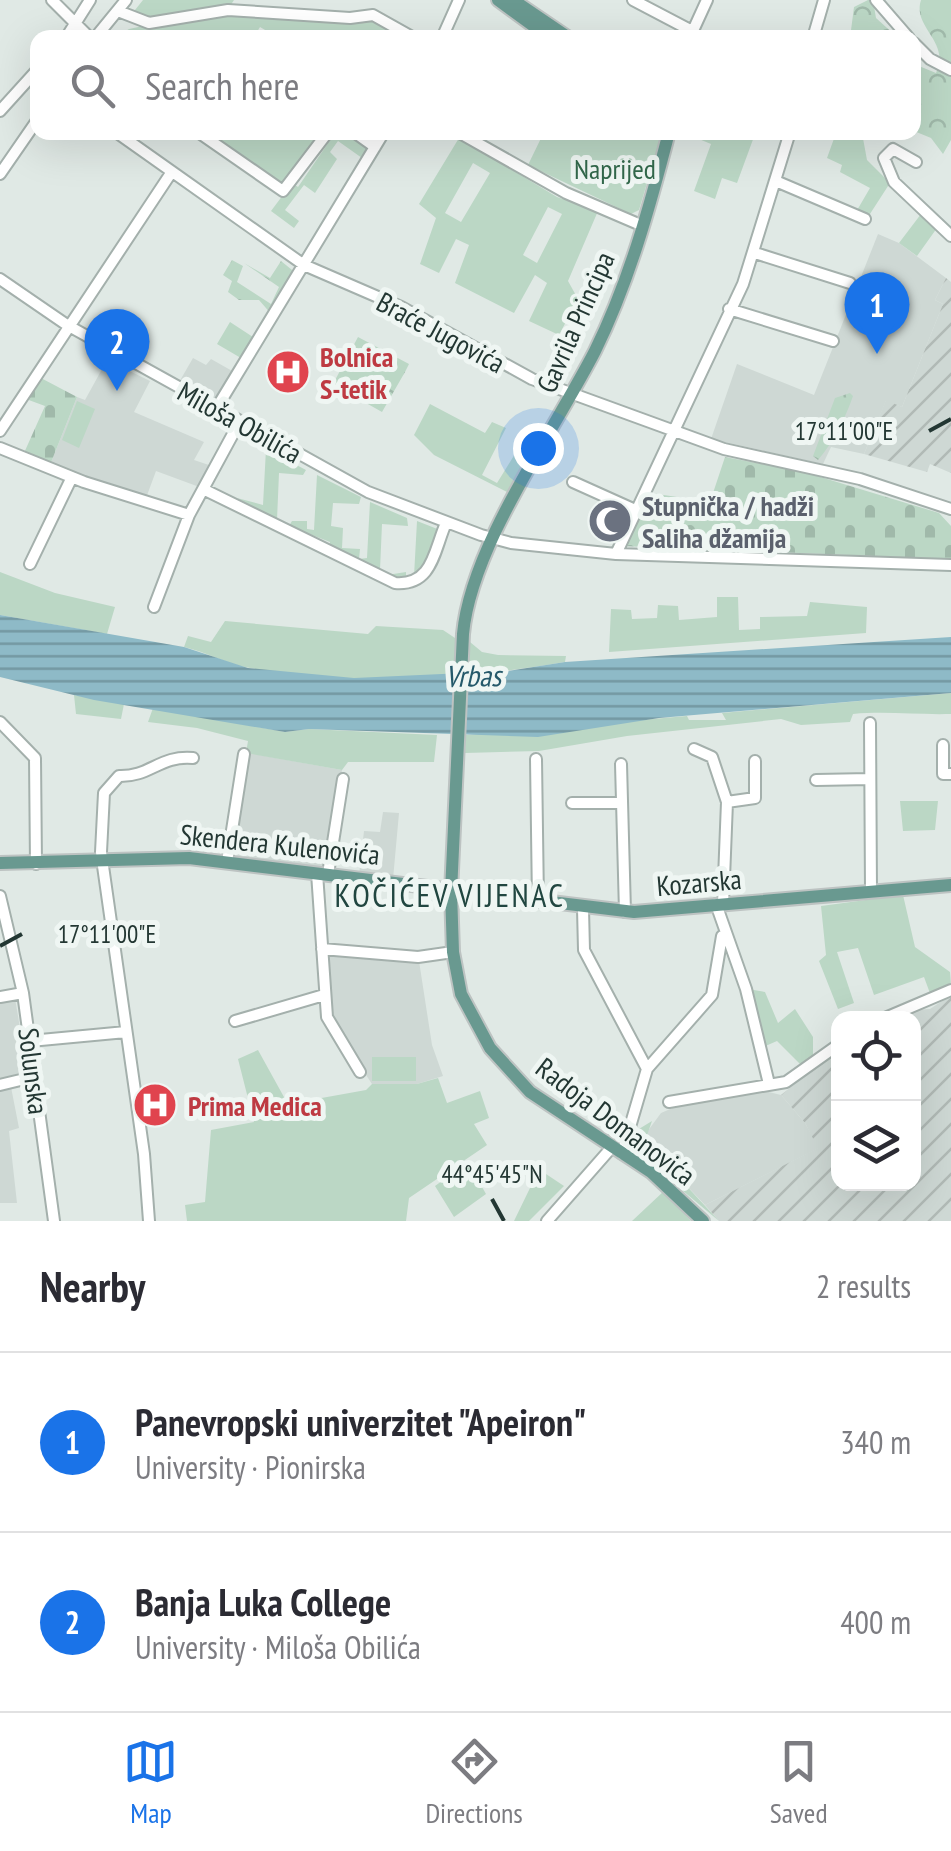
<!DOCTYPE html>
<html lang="en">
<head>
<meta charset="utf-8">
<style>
  body { margin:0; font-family:"PT Sans Narrow",sans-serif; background:#f7f7f7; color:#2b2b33 }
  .controls { position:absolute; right:30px; bottom:30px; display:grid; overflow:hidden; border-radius:20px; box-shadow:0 10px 40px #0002 }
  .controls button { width:90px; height:90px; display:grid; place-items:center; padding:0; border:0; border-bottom:2px solid #e1e1e2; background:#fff; color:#2b2b33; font:50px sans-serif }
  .you { position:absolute; left:538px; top:448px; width:35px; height:35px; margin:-25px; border:8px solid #fff; border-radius:50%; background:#1a73e8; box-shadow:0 0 0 15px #1a73e833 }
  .badge { display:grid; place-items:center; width:65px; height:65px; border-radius:50%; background:#1a73e8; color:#fff; font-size:32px; font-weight:700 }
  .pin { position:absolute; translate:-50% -82px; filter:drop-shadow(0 2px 5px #0008) }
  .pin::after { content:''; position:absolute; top:52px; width:35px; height:30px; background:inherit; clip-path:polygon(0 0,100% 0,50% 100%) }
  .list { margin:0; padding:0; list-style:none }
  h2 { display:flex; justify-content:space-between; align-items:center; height:130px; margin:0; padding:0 40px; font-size:42px }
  h2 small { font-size:32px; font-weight:400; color:#7c7c81 }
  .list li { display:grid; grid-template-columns:65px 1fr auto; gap:30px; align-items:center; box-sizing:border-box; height:180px; padding:0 40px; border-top:2px solid #e1e1e2 }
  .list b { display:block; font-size:38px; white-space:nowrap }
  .list p { margin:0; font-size:32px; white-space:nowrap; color:#7c7c81 }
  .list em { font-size:32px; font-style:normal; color:#7c7c81 }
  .icon { flex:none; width:55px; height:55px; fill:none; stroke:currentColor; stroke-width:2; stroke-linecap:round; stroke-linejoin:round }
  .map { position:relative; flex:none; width:951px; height:1221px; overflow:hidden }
  .search { position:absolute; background:#fff; box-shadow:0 10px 40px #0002; left:30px; right:30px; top:30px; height:110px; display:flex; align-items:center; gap:25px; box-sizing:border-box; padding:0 35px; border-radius:20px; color:#7c7c81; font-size:38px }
  .sheet { height:490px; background:#fff }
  nav { display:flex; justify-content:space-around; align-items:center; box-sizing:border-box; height:140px; border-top:2px solid #e1e1e2; background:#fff; font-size:28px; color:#7c7c81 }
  nav a { display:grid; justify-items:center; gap:5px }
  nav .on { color:#1a73e8 }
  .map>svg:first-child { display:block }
  .built { fill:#ced8d4 }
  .industrial { fill:url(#industrial-furrows) }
  .green { fill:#bbd7c5; fill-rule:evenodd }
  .forest { fill:url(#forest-crowns) }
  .cemetery { fill:url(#cemetery-stones) }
  .water { fill:url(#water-rules) }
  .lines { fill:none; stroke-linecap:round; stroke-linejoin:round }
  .minor-casing { stroke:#a4b0ac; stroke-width:14 }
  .major-casing { stroke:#bdc3c2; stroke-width:16 }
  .minor { stroke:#fff; stroke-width:10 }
  .major { stroke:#699990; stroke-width:12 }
  .ticks { fill:none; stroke:#233733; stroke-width:4 }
  .labels { text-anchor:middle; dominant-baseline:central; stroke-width:10; stroke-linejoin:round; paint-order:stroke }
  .park-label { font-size:28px; fill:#32684b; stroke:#eff6f3 }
  .street-label { font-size:28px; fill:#233733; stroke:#eff6f3 }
  .health-label { font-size:28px; font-weight:bold; fill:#be3a42; stroke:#eff6f3; text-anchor:start }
  .worship-label { font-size:28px; font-weight:bold; fill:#5b616d; stroke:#eff6f3; text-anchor:start }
  .water-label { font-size:30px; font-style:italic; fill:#25596a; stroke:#eff6f3 }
  .quarter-label { font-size:32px; letter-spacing:2.5px; fill:#214640; stroke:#eff6f3 }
  .ticks-label { font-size:25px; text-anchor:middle; fill:#233733; stroke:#eff6f3; stroke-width:10; stroke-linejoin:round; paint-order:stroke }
</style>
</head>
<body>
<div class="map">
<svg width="951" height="1221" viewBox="0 0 951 1221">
  <defs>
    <pattern id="industrial-furrows" width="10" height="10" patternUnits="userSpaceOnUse" patternTransform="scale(2.5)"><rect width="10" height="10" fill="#ced8d4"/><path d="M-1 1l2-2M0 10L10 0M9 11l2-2" fill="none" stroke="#b1bab6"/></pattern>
    <pattern id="forest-crowns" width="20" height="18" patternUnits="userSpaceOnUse" patternTransform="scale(2.5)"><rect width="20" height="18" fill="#bbd7c5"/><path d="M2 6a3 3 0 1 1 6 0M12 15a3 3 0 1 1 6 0" fill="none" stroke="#a0b9aa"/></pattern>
    <pattern id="cemetery-stones" width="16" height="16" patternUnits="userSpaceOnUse" patternTransform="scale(2.5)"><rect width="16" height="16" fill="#bbd7c5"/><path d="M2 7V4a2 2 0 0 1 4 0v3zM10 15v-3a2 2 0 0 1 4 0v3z" fill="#a0b9aa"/></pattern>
    <pattern id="water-rules" width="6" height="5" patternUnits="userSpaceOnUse" patternTransform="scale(2.5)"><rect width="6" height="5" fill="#8ebac7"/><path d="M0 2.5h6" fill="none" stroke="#7498a2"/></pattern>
  </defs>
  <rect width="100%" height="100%" fill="#e0e9e5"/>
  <path class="built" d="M 878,234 L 899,243 L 946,278 L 935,300 L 943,304 L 902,407 L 886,401 L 864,454 L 831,447 L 823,464 L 711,439 L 737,364 L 814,395 Z
    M 193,358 L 206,365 L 211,359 L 234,372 L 215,405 L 178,384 Z
    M 107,360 L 150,381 L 134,412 L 204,442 L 194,460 L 212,466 L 202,488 L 156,471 L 146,498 L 50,465 L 77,397 L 85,400 Z
    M 249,753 L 342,770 L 328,868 L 230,855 Z
    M 383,812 L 399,813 L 393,879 L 359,875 L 364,831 L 380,832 Z
    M 325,954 L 419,961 L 432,1045 L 443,1076 L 417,1084 L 372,1084 L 331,1022 Z
    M 15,998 L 27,1070 L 0,1080 L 0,1002 Z
    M 11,1087 L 19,1128 L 9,1131 L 17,1203 L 0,1203 L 0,1090 Z
    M 761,1090 L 781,1095 L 805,1123 L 819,1148 L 705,1205 L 649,1146 L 647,1132 L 661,1113 L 684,1103 Z"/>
  <path class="industrial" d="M 946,278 L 951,282 L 951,473 L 930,464 L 927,472 L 864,454 L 886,400 L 902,407 L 943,304 L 935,300 Z
    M 951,995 L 951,1221 L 719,1221 L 705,1205 L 818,1148 L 805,1123 L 781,1095 L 838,1049 L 838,1184 L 914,1184 L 914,1018 L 895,1018 L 913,1010 L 930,1009 Z"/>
  <path class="green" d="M 143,0 L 234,0 L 228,9 L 149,22 L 131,15 Z
    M 204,13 L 374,18 L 411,37 L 342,37 L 335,34 L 332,37 L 300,38 L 292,32 L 288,37 L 277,37 L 260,27 L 254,37 L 114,38 L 129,29 Z
    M 544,132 L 662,133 L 639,210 L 631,214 L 528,165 Z
    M 696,132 L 755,134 L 737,183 L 722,178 L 715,199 L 694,191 L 711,144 L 694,137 Z
    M 202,133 L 325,133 L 281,185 Z
    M 335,133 L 349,133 L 368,147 L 356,172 L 362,158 L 338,141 L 330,152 L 337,159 L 315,193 L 304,185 L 285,210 L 299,221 L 294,228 L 271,211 L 292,183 L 298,187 Z
    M 836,133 L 862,133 L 867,160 L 890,183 L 868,217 L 856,212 L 870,188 L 840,172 L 842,165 L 827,158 Z
    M 459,138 L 557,197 L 598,211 L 568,281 L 578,299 L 559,335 L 529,321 L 547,283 L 535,275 L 514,313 L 455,283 L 469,245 L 456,239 L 439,273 L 420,264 L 436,218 L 419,204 ZM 473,163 L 490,173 L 461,222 L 445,213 ZM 548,207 L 562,214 L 537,263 L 523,255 Z
    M 921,214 L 937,228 L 917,256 L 899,243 Z
    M 230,322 L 259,341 L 246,361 L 217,344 Z
    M 358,337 L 409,364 L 405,372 L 333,384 Z
    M 77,401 L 95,409 L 79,448 L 62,440 Z
    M 430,404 L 485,433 L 492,422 L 506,428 L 482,475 L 497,483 L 531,428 L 543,433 L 509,493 L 434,455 L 414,435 Z
    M 266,449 L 306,470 L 303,475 L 279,473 L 277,520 L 237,498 L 263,505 Z
    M 317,475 L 361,497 L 359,504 L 333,503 L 331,526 L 343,528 L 342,548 L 360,549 L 359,559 L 367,558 L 370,502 L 407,518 L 408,526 L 382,524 L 380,570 L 329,550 L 330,542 L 289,526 L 292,521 L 307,521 L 307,529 L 314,530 Z
    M 417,521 L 440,530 L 421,574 L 401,581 L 387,575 L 406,572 L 406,576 L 414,576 Z
    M 0,572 L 55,593 L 115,607 L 107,634 L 0,615 Z
    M 717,597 L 738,597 L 739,630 L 760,629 L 760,617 L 807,616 L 810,602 L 867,607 L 866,633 L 609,652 L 611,609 L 631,610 L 632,619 L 657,618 L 658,605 L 678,606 L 679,620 L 717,617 Z
    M 225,621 L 368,634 L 376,626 L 443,630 L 455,638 L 456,633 L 470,635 L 470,642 L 482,652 L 498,655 L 566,656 L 565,662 C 465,679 351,687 250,668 C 227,664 206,652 184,647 L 188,636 L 211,642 Z
    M 951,693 L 951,714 C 918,715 886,711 853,714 L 850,722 L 801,725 L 781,719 L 627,736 L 539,751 L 465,753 L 466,735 L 687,716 L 689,720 L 726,720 L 722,713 Z
    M 74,695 L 124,704 L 121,719 L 76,714 Z
    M 153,708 L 285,732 L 309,729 L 437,735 L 434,762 L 348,762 L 342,770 L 246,753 L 248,741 L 197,728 L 148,722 Z
    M 900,801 L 938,801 L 935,830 L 903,831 Z
    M 903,895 L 915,947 L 950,972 L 951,986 L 931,996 L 924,977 L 874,995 L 858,948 L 837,952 L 854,1003 L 838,1009 L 819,961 L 826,955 L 821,906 Z
    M 748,989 L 765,992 L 778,1023 L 795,1009 L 813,1037 L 813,1056 L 800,1064 L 777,1041 L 761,1048 Z
    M 258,1050 L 295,1117 L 316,1099 L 366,1090 L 372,1084 L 417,1084 L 438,1078 L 447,1103 L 480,1091 L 489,1118 L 474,1124 L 487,1145 L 409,1198 L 406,1221 L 187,1221 L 185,1205 L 205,1202 L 211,1130 L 254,1122 L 238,1059 Z
    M 372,1057 L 416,1057 L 416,1081 L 372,1081 Z
    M 652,1121 L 645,1141 L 719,1221 L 634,1150 L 634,1132 Z
    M 468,1162 L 486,1194 L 454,1217 L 435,1186 Z
    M 534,1166 L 564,1186 L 529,1221 L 514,1221 L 530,1188 Z
    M 664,1191 L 691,1221 L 632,1221 Z"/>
  <path class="forest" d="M 868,0 L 873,0 L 876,18 L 897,37 L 850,38 L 854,7 Z
    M 921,0 L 951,0 L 951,140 L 943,154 L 931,138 L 914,131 L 914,64 L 936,73 C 951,41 912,28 921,0 Z
    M 232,260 L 243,266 L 237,282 L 271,304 L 279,287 L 244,263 L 270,278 L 281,261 L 297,274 L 272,315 L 259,300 L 239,300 L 228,292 L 232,281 L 223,275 Z
    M 401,371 L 405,372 L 382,412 L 336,386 Z
    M 850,393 L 853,396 C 845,419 833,443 818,460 L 813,456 L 835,398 Z"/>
  <path class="cemetery" d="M 39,377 L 77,397 L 50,465 L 24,453 L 45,406 L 26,399 Z
    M 725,457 L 804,472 L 939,513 L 951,526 L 951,559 L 621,546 L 644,492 L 710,502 Z"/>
  <path class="water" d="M 0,615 L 184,647 L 248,668 L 354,678 L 508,671 L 565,662 L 951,637 L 951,693 L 659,718 L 538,737 L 309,729 L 285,732 L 94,700 L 0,677 Z"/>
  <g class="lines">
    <defs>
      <path id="minor" d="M 52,0 L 90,38
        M 633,0 L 692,31
        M 876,0 L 909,38
        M 118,11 L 149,23 L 228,10 L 350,18 L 373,15 L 414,38
        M 691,35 L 707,0
        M 66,38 L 90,0
        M 95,38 L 126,0
        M 442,38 L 459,0
        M 813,38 L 824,0
        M 914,43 L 930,59 L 951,70
        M 0,111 L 38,69
        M 116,132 L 304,265 L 401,307 L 532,379 L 724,449 L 860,479 L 951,509
        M 198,132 L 283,191 L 328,132
        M 354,132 L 375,147
        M 458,132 L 566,193 L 643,226
        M 916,162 L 893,149 L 884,158 L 894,182 L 951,236
        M 0,174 L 38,119
        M 778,182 L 865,219
        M 755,253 L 850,283
        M 0,279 L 67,325 L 368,492 L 481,535 L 511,543 L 616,554 L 951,565
        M 729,309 L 833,341
        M 216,409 L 384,132
        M 0,431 L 171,173
        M 0,448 L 84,482 L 189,515 L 240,421
        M 573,482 L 633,509
        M 205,490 L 395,583 C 433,586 434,550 446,523
        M 616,554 L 743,284 L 790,132
        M 30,564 L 72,477
        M 154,607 L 189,515
        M 0,722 L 35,758 L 36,864
        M 870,723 L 871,891
        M 943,745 L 943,774 L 951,774
        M 694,749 L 712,757 L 727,802 L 723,904
        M 536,759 L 538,902
        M 621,764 L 625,912
        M 816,780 L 870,779
        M 727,802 L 755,798 L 755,761
        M 572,803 L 621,803
        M 227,862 L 244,754
        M 317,873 L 327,1017 L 360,1072
        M 328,874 L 343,779
        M 0,896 L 23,993 L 54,1221
        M 716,904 L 746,989 L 769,1084
        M 583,909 L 584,950 L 647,1069 L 622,1154
        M 322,949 L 418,957 L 453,952
        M 0,997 L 23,993
        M 885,1018 L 951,990
        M 235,1021 L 324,995
        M 30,1041 L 126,1032
        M 647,1069 L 712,995 L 722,936
        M 0,1085 L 33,1077
        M 669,1102 L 786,1082 L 838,1045
        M 149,1221 L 144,1154 L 101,852 L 104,793 L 119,776 C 150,777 160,755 193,758
        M 547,1221 L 612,1147"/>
      <path id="major" d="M 498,0 L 550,38
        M 513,0 L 569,38
        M 669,132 C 650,206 629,282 595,351 C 553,433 471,546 463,634 L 451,892 L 453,952 L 461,994 L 490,1048 L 530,1092 L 651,1172 L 703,1221
        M 0,863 L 189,858 L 634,912 L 951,885"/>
    </defs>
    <use href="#minor" class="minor-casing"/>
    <use href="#major" class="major-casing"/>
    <use href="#minor" class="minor"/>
    <use href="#major" class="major"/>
  </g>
  <path class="ticks" d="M 929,431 L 951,419M 0,946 L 22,934M 492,1199 L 504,1221"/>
  <defs>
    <symbol id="hospital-disc" viewBox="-11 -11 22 22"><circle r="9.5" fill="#e0444e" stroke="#eff6f3"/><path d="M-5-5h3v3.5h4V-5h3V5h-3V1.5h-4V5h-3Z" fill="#fff"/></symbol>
    <symbol id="mosque-disc" viewBox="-11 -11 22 22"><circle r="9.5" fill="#6b7280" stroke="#eff6f3"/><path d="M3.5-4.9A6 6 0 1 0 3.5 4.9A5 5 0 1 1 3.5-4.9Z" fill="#fff"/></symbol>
  </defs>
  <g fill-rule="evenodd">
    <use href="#hospital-disc" x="263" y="347" width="50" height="50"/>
    <use href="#mosque-disc" x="585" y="496" width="50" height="50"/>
    <use href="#hospital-disc" x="130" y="1080" width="50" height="50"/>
  </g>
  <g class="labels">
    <g class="park-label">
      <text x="615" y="168">Naprijed</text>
    </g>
    <g class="street-label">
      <text transform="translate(575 322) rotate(-66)">Gavrila Principa</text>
      <text transform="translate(441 332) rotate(28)">Braće Jugovića</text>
      <text transform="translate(240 422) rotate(29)">Miloša Obilića</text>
      <text transform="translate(280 844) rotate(6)">Skendera Kulenovića</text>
      <text transform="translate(699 882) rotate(-5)">Kozarska</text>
      <text transform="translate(34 1071) rotate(83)">Solunska</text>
      <text transform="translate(616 1121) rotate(37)">Radoja Domanovića</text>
    </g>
    <g class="health-label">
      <text x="320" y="356">Bolnica<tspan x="320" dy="32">S-tetik</tspan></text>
      <text x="188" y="1105">Prima Medica</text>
    </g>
    <g class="worship-label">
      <text x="642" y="505">Stupnička / hadži<tspan x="642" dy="32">Saliha džamija</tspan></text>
    </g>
    <g class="water-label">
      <text transform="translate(473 675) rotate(-1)">Vrbas</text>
    </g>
    <g class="quarter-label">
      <text x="450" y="895">KOČIĆEV VIJENAC</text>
    </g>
  </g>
  <g class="ticks-label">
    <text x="844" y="440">17°11'00"E</text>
    <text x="107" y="943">17°11'00"E</text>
    <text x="492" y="1183">44°45'45"N</text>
  </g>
</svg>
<div class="controls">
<button><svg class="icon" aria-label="locate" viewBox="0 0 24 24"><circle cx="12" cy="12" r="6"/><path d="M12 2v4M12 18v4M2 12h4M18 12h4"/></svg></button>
<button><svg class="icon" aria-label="layers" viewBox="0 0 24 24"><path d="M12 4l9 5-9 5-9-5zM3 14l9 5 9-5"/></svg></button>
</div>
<div class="you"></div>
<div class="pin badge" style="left:877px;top:354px">1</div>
<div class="pin badge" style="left:117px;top:391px">2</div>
<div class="search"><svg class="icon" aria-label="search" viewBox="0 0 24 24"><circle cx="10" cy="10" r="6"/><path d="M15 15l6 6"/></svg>Search here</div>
</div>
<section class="sheet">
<h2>Nearby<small>2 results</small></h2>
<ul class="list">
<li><span class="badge">1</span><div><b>Panevropski univerzitet &quot;Apeiron&quot;</b><p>University · Pionirska</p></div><em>340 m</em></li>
<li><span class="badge">2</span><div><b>Banja Luka College</b><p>University · Miloša Obilića</p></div><em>400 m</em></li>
</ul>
</section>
<nav>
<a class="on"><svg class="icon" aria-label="map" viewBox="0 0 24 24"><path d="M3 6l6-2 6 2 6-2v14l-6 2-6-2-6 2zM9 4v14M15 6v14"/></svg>Map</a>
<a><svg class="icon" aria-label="directions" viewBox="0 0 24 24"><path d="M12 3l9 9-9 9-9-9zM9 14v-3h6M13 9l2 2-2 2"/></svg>Directions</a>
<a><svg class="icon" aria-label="saved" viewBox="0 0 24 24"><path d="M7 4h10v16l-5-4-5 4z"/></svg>Saved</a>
</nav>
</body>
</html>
